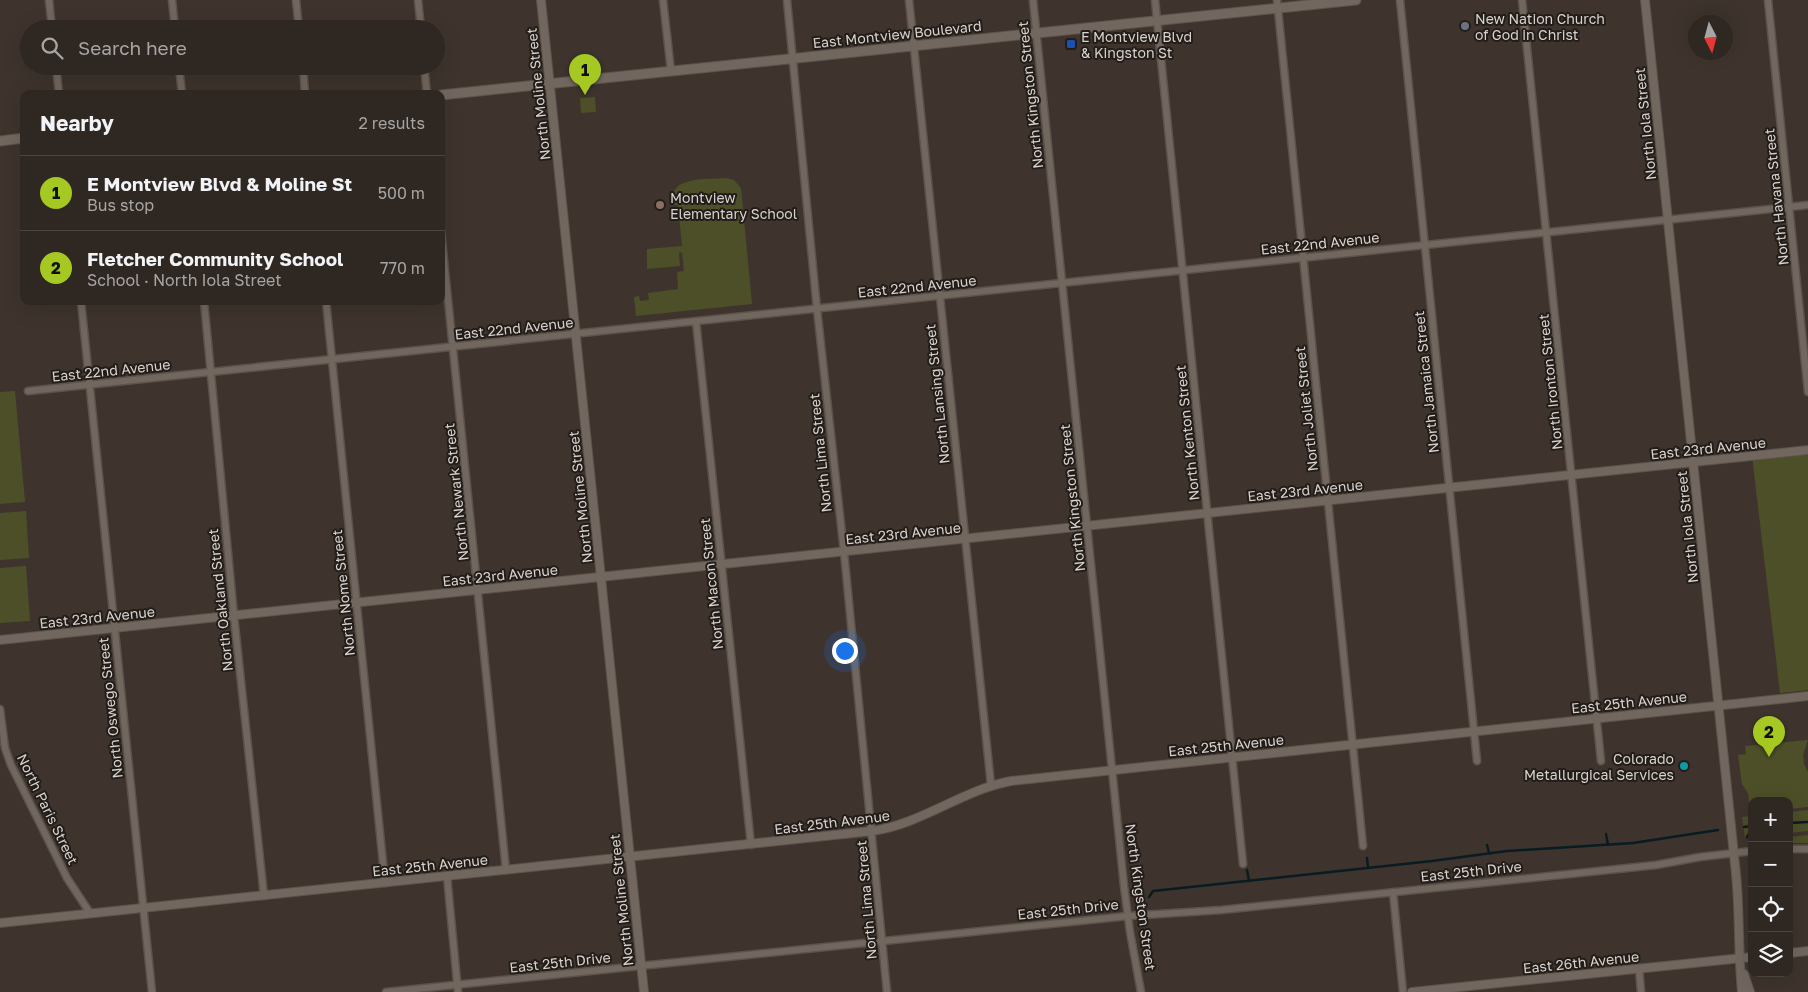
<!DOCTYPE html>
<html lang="en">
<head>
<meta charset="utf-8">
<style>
  body { margin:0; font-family:"Golos Text",sans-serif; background:#362f2a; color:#f1f3f6 }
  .controls { position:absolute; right:15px; bottom:15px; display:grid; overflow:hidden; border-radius:10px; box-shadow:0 5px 20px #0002 }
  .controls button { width:45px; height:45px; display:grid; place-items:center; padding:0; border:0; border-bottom:1px solid #494440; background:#2e2722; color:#f1f3f6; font:25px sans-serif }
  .compass { position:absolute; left:1688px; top:15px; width:45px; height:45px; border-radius:50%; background:#2e2722; box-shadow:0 5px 20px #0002; rotate:174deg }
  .you { position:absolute; left:844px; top:650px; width:18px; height:18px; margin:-12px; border:4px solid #fff; border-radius:50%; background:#1a73e8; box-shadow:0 0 0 8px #1a73e833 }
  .badge { display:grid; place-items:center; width:32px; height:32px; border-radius:50%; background:#a5c822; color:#111; font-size:16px; font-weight:700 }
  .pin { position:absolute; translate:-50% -41px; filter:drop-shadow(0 1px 2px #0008) }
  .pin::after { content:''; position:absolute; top:26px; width:18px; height:15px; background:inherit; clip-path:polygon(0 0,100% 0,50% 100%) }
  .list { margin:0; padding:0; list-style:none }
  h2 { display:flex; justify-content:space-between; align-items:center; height:65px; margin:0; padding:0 20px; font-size:21px }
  h2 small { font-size:16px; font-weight:400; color:#a7a5a5 }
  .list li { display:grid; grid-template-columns:32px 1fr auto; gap:15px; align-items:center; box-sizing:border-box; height:75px; padding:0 20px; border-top:1px solid #494440 }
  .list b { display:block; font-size:19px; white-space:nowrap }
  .list p { margin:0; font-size:16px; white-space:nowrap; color:#a7a5a5 }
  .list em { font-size:16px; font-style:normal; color:#a7a5a5 }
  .icon { flex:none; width:28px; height:28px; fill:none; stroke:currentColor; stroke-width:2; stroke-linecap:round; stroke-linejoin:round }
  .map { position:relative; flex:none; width:1808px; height:992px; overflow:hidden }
  .search { position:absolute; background:#2e2722; box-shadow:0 5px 20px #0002; left:20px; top:20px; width:425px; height:55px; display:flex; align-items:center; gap:12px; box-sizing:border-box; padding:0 18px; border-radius:28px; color:#a7a5a5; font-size:19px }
  .panel { position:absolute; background:#2e2722; box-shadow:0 5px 20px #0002; left:20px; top:90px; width:425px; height:215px; border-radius:10px }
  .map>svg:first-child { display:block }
  .green { fill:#4d4f28 }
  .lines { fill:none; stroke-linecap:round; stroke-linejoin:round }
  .stream { stroke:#081c22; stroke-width:2.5 }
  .minor-casing { stroke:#5b534c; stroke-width:9 }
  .tertiary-casing { stroke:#5b534c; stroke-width:10 }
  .secondary-casing { stroke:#5b534c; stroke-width:11 }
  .minor { stroke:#72675e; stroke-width:6 }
  .tertiary { stroke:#72675e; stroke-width:8 }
  .secondary { stroke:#72675e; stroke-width:9 }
  .worship-dot { fill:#6b7280; stroke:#221d19; stroke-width:2 }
  .transit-dot { fill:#1a4fb4; stroke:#221d19; stroke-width:2 }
  .education-dot { fill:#8d6e63; stroke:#221d19; stroke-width:2 }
  .culture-dot { fill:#0f9aa8; stroke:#221d19; stroke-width:2 }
  .labels { text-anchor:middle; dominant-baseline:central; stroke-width:4; stroke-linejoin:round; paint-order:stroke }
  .poi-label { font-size:14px; fill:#d9d2ce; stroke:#221d19; text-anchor:start }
  .street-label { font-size:14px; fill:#d9d2ce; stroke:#221d19 }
</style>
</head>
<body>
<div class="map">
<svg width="1808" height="992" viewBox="0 0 1808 992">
  <rect width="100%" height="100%" fill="#3e342d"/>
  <path class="green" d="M 595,97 L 596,112 L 581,113 L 580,98 Z
    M 726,178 L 734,180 L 741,188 L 752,304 L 636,316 L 634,297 L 639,296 L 640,301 L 649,300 L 648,293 L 678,289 L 677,272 L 684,271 L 682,252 L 679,253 L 680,266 L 647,269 L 647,249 L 682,246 L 678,205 L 673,205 C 667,175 706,180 726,178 Z
    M 15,391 L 25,502 L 0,504 L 0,392 Z
    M 1808,450 L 1808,690 L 1780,693 L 1752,456 Z
    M 26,511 L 29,558 L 0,560 L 0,513 Z
    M 26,566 L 30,621 L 0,623 L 0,568 Z
    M 1808,740 L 1803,755 L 1804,764 L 1808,772 L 1808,807 L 1789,809 L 1789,801 L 1752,801 L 1752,813 L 1750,814 L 1748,793 L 1742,784 L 1738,755 L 1746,754 L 1745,746 Z
    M 1808,810 L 1808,831 L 1789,833 L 1789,812 Z
    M 1752,816 L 1752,837 L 1745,838 L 1742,817 Z
    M 1808,835 L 1808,843 L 1789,843 L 1789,837 Z"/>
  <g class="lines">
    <path class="stream" d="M 1789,823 L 1808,822
      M 1744,827 L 1752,826
      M 1606,834 L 1608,845
      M 1747,837 L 1752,829
      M 1487,845 L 1489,853
      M 1367,858 L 1368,868
      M 1247,870 L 1249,881
      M 1149,897 L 1153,891 L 1432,861 L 1507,851 L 1633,843 L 1718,830"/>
    <defs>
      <path id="minor" d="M 49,0 L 52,29
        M 172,0 L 175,29
        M 296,0 L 299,29
        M 418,0 L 421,29
        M 663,0 L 671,71
        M 787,0 L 817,309 L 844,552 L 887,992
        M 909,0 L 991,785
        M 1033,0 L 1124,886 L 1130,932 L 1141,992
        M 1155,0 L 1243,864
        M 1277,0 L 1363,846
        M 1400,0 L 1477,761
        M 1522,0 L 1601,761
        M 1768,0 L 1808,392
        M 56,66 L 59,94
        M 179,66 L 182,94
        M 303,66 L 305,94
        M 424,66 L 427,94
        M 441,231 L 506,870
        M 81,301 L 152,992
        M 204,301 L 234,616 L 264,896
        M 326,301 L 385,883
        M 696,321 L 751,845
        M 28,391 L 1808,205
        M 0,709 L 5,748 L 11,765 L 67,878 L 90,913
        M 1789,849 L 1808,849
        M 447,876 L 458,992
        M 1393,892 L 1403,992
        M 1639,968 L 1641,992
        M 386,992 L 1128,916 L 1221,910 L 1656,865 L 1700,857 L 1752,851"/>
      <path id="tertiary" d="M 541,0 L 644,992
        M 1645,0 L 1736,874 C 1740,913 1738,953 1742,992
        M 0,640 L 1808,450
        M 0,923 L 872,831 C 922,824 962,790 1011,781 L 1808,696
        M 1789,953 L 1808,951
        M 1744,974 L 1750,992
        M 1412,992 L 1752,957"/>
      <path id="secondary" d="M 441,95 L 1356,0
        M 0,141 L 24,138"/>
    </defs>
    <use href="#minor" class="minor-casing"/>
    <use href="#tertiary" class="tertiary-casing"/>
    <use href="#secondary" class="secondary-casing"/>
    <use href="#minor" class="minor"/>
    <use href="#tertiary" class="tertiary"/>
    <use href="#secondary" class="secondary"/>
  </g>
  <circle class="worship-dot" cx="1465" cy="26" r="5"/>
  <rect class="transit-dot" x="1066" y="39" width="10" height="10" rx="2.5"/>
  <circle class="education-dot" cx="660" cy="205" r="5"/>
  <circle class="culture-dot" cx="1684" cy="766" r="5"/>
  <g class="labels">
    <g class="poi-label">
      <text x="1475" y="18">New Nation Church<tspan x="1475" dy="16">of God in Christ</tspan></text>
      <text x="1081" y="36">E Montview Blvd<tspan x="1081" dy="16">&amp; Kingston St</tspan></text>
      <text x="670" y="197">Montview<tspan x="670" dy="16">Elementary School</tspan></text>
      <text x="1674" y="758" text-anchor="end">Colorado<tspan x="1674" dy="16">Metallurgical Services</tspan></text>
    </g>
    <g class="street-label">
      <text transform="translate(897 34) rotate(-6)">East Montview Boulevard</text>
      <text transform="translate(538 94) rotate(-96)">North Moline Street</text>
      <text transform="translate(1030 95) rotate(-96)">North Kingston Street</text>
      <text transform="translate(1645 124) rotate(-96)">North Iola Street</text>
      <text transform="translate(1776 197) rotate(-96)">North Havana Street</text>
      <text transform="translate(1320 243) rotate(-6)">East 22nd Avenue</text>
      <text transform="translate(917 286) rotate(-6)">East 22nd Avenue</text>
      <text transform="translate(514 328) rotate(-6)">East 22nd Avenue</text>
      <text transform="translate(111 370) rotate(-6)">East 22nd Avenue</text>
      <text transform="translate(1426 382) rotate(-96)">North Jamaica Street</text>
      <text transform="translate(1550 382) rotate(-96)">North Ironton Street</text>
      <text transform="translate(937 394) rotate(-96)">North Lansing Street</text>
      <text transform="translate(1306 409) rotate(-96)">North Joliet Street</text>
      <text transform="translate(1187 433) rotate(-96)">North Kenton Street</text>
      <text transform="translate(1708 448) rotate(-6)">East 23rd Avenue</text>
      <text transform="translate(820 453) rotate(-96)">North Lima Street</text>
      <text transform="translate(1305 490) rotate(-6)">East 23rd Avenue</text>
      <text transform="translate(456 492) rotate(-96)">North Newark Street</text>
      <text transform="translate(580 497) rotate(-96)">North Moline Street</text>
      <text transform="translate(1072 498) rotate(-96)">North Kingston Street</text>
      <text transform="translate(1687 527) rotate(-96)">North Iola Street</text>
      <text transform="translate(903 533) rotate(-6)">East 23rd Avenue</text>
      <text transform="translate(500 575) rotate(-6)">East 23rd Avenue</text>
      <text transform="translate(711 584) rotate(-96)">North Macon Street</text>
      <text transform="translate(343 593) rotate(-96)">North Nome Street</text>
      <text transform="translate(220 600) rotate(-96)">North Oakland Street</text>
      <text transform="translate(97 617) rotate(-6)">East 23rd Avenue</text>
      <text transform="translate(1629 702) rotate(-6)">East 25th Avenue</text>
      <text transform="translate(110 708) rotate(-96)">North Oswego Street</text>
      <text transform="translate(1226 745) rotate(-6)">East 25th Avenue</text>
      <text transform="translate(48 809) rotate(64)">North Paris Street</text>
      <text transform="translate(832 822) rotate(-7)">East 25th Avenue</text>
      <text transform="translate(430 865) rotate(-6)">East 25th Avenue</text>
      <text transform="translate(1471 871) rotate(-6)">East 25th Drive</text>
      <text transform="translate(1141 897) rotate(82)">North Kingston Street</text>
      <text transform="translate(621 900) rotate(-96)">North Moline Street</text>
      <text transform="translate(866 900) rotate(-95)">North Lima Street</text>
      <text transform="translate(1068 909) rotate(-6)">East 25th Drive</text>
      <text transform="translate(560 962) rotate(-6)">East 25th Drive</text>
      <text transform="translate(1581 962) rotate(-6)">East 26th Avenue</text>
    </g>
  </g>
</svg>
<div class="controls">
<button>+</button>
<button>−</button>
<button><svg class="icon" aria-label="locate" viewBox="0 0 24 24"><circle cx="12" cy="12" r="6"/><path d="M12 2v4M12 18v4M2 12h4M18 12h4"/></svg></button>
<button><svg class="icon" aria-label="layers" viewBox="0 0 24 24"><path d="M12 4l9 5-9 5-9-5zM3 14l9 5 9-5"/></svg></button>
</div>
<svg class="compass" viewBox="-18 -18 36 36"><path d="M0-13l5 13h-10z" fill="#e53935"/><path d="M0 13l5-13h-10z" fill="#a7a5a5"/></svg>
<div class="you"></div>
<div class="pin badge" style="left:585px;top:95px">1</div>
<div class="pin badge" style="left:1769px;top:757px">2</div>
<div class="search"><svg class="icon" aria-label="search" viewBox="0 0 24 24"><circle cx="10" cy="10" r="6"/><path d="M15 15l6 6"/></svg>Search here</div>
<section class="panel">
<h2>Nearby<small>2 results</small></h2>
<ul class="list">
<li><span class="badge">1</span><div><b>E Montview Blvd &amp; Moline St</b><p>Bus stop</p></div><em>500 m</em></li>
<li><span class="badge">2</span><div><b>Fletcher Community School</b><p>School · North Iola Street</p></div><em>770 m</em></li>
</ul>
</section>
</div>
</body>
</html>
